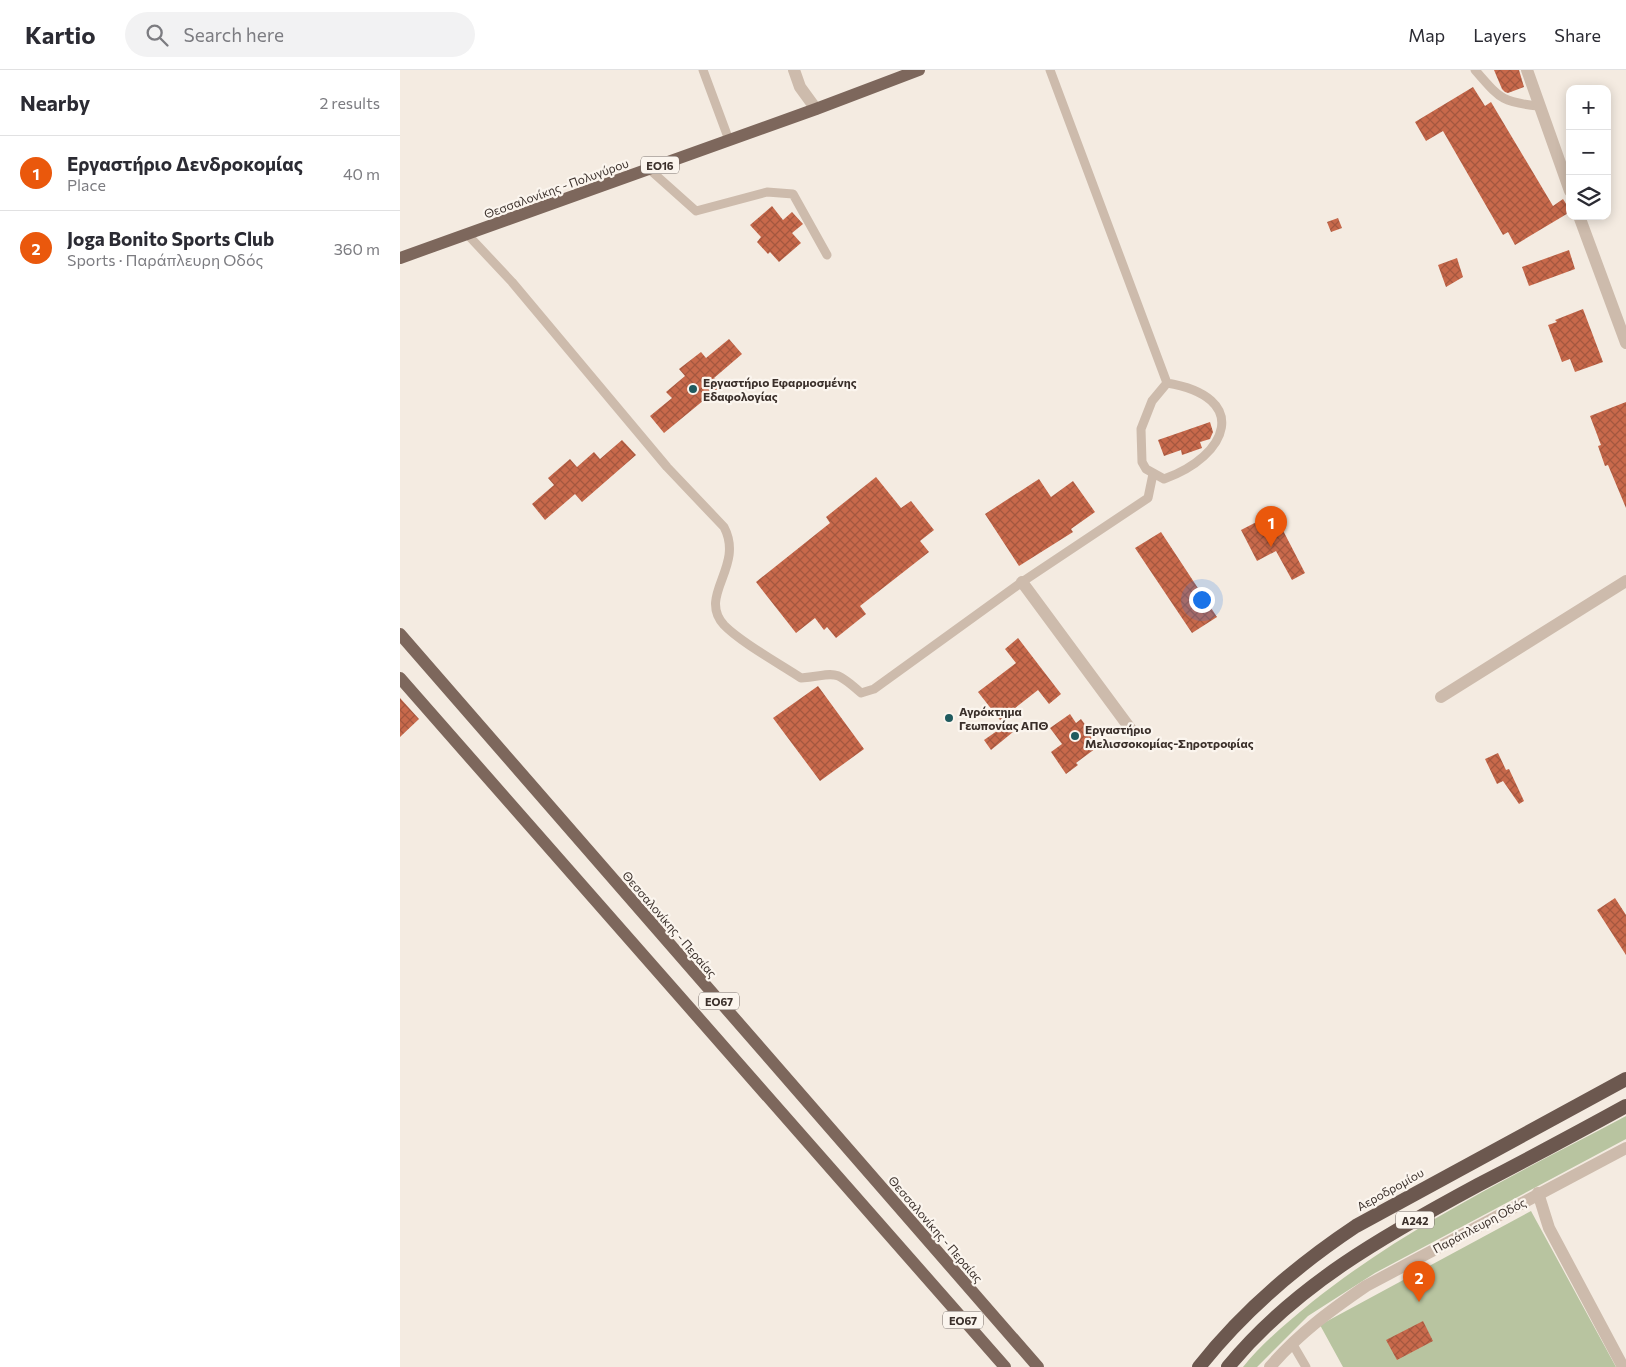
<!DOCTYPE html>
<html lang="en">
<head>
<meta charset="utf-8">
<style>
  body { margin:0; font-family:Commissioner,sans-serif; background:#f2f2f3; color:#2b2b33 }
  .controls { position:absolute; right:15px; top:15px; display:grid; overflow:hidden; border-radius:10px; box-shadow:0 2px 12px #0003 }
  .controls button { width:45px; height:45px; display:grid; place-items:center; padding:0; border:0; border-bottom:1px solid #e1e1e2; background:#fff; color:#2b2b33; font:25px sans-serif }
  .you { position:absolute; left:801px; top:529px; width:18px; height:18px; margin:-12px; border:4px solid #fff; border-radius:50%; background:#1a73e8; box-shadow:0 0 0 8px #1a73e833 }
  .badge { display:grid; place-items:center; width:32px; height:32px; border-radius:50%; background:#ea580c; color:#fff; font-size:16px; font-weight:700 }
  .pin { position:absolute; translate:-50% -41px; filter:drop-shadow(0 1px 2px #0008) }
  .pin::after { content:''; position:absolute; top:26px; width:18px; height:15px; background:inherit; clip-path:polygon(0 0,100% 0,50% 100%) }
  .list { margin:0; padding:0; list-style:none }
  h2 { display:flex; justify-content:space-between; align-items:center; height:65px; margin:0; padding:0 20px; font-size:21px }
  h2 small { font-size:16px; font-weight:400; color:#7c7c81 }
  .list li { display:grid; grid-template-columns:32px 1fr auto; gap:15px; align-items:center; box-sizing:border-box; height:75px; padding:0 20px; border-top:1px solid #e1e1e2 }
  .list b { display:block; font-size:19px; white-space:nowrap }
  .list p { margin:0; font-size:16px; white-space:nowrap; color:#7c7c81 }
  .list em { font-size:16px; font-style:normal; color:#7c7c81 }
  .icon { flex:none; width:28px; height:28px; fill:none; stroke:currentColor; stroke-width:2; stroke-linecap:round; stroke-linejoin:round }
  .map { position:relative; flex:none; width:1226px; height:1297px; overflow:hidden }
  header { display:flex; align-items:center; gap:30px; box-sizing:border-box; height:70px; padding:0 25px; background:#fff; border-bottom:1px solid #e1e1e2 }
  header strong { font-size:24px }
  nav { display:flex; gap:28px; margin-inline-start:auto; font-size:18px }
  .search { width:350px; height:45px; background:#f2f2f3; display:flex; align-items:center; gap:12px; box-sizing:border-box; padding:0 18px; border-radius:28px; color:#7c7c81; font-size:19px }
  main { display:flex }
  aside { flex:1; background:#fff }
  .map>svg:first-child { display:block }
  .grass { fill:#b8c4a0 }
  .building { fill:url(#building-cross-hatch) }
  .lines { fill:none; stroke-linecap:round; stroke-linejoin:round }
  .service { stroke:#cdbbac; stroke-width:9 }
  .minor { stroke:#cdbbac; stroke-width:12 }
  .tertiary { stroke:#cdbbac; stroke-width:12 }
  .primary { stroke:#7d675c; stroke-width:12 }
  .trunk { stroke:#6c584f; stroke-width:14 }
  .poi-dot { fill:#1f5a5e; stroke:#fbf5ee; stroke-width:2 }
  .labels { text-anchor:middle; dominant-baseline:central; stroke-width:4.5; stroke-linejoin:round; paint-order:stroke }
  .shield { fill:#fbf5ee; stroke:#756b66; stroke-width:1 }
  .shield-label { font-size:11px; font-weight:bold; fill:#3b302b }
  .street-label { font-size:12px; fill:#3b302b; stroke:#fbf5ee }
  .poi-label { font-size:12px; font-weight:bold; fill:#3b302b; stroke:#fbf5ee; text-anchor:start }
</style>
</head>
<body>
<header>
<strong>Kartio</strong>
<div class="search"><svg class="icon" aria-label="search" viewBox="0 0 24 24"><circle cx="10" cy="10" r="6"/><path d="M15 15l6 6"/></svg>Search here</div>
<nav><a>Map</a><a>Layers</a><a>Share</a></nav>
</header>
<main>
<aside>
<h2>Nearby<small>2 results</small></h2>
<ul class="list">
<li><span class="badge">1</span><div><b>Εργαστήριο Δενδροκομίας</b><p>Place</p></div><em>40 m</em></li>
<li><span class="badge">2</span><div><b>Joga Bonito Sports Club</b><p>Sports · Παράπλευρη Οδός</p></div><em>360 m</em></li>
</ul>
</aside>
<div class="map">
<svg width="1226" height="1297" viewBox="0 0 1226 1297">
  <defs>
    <pattern id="building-cross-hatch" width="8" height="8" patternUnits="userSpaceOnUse" patternTransform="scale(1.25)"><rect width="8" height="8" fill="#c8694b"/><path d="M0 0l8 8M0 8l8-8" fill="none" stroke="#a4573f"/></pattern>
  </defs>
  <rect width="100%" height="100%" fill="#f4ebe1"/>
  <path class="grass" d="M 1226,1046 L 1226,1069 L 975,1203 L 908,1246 L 857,1297 L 843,1297 C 863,1272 888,1252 912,1232 C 1007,1156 1119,1103 1226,1046 Z
    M 1131,1141 L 1216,1297 L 943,1297 L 920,1255 Z"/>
  <path class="building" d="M 1094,0 L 1119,0 L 1124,17 L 1108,23 L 1105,22 L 1102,19 Z
    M 1073,17 L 1085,36 L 1091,32 L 1153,136 L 1163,129 L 1170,140 L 1170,142 L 1115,175 L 1108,162 L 1103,165 L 1043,61 L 1026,71 L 1015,52 Z
    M 372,136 L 383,150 L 392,142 L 403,154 L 392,163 L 401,173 L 379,192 L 370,182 L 368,184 L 357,172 L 361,167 L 350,155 Z
    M 938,148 L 942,158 L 931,162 L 927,152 Z
    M 1169,180 L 1175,199 L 1129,216 L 1122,197 Z
    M 1057,188 L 1063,207 L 1046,217 L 1038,195 Z
    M 1183,239 L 1203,292 L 1175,302 L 1170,289 L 1162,292 L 1148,255 L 1157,252 L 1155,250 Z
    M 329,269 L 342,284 L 314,308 L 321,316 L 264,363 L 250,346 L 272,328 L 266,322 L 285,306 L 279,299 L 301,282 L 306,288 Z
    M 1226,332 L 1226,438 L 1208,395 L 1205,396 L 1198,376 L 1201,375 L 1190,346 Z
    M 810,352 L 813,362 L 810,369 L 800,372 L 802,378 L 782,385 L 781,380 L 764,386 L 758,370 Z
    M 222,370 L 236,385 L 182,432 L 175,424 L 145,450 L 132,434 L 154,415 L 148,408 L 170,389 L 177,397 L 194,382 L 200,389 Z
    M 476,407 L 501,438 L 511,431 L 534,460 L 520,471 L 529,482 L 460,536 L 466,544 L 436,568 L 427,557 L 424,560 L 415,548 L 396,563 L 356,512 L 430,453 L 426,447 Z
    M 639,409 L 651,427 L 673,411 L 695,442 L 671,459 L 673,462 L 619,496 L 585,444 Z
    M 874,443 L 905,503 L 892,510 L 876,481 L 857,491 L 841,460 Z
    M 761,462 L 817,547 L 792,563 L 735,478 Z
    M 618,568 L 661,624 L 649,634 L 638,620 L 600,650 L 578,622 L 616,593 L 605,579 Z
    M 418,616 L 464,679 L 420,711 L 373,648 Z
    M 0,628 L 19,649 L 0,667 Z
    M 670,644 L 676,653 L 681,649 L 700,675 L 676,693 L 678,695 L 666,704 L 651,682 L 662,674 L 650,658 Z
    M 607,654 L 613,662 L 591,680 L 584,670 Z
    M 1098,683 L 1106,700 L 1109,699 L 1124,731 L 1119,734 L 1103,711 L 1097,714 L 1085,689 Z
    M 1215,828 L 1226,845 L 1226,885 L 1197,840 Z
    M 1023,1251 L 1033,1271 L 997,1290 L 986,1270 Z"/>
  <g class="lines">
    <path class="service" d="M 303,0 L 329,70
      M 650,0 L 767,313
      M 1075,0 C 1100,28 1100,32 1138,36
      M 249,99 L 296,141 L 367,122 L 393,124 L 427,185
      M 67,164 L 112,212 L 267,397 L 324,457 C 345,497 297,525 324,555 C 340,572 380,594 401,608 C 436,605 432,597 461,623 L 474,619 L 622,512 L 748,428 L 753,404
      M 767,313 C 851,327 829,386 764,409 L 746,399 L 742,392 L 741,359 L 752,331 Z
      M 892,1273 L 906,1297"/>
    <path class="minor" d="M 394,0 L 400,17 L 416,39
      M 1127,0 L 1170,121
      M 1179,146 L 1226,273
      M 622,512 L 732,661
      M 1041,627 L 1226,511
      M 1138,1123 L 1149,1158 L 1223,1297"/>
    <path class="tertiary" d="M 870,1297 C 898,1264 931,1240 966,1216 L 1226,1078"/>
    <path class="primary" d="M 0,188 L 416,39 L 519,0
      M 0,564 L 638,1297
      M 0,608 L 605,1297"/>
    <path class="trunk" d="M 799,1297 C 844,1240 896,1196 956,1156 L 1226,1009
      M 828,1297 C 895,1215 987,1164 1078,1115 C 1128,1089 1177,1063 1226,1036"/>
  </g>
  <g class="poi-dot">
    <circle cx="293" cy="319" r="5"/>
    <circle cx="549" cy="648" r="5"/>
    <circle cx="675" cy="666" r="5"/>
  </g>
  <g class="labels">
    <g class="shield">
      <rect x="241" y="86.5" width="38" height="17" rx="4"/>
      <rect x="299" y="922.5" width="40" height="17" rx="4"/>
      <rect x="996" y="1141.5" width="38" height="17" rx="4"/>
      <rect x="543" y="1241.5" width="40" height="17" rx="4"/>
    </g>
    <g class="shield-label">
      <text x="260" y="95">ΕΟ16</text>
      <text x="319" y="931">ΕΟ67</text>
      <text x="1015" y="1150">Α242</text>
      <text x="563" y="1250">ΕΟ67</text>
    </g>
    <g class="street-label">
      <text transform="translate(156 118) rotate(-20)">Θεσσαλονίκης - Πολυγύρου</text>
      <text transform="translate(270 854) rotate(49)">Θεσσαλονίκης - Περαίας</text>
      <text transform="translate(990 1119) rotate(-29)">Αεροδρομίου</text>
      <text transform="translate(1079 1155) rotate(-28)">Παράπλευρη Οδός</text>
      <text transform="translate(536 1159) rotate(49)">Θεσσαλονίκης - Περαίας</text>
    </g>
    <g class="poi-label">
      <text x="303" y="312">Εργαστήριο Εφαρμοσμένης<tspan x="303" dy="14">Εδαφολογίας</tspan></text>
      <text x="559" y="641">Αγρόκτημα<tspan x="559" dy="14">Γεωπονίας ΑΠΘ</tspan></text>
      <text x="685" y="659">Εργαστήριο<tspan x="685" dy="14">Μελισσοκομίας-Σηροτροφίας</tspan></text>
    </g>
  </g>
</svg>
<div class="controls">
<button>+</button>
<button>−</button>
<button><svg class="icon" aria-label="layers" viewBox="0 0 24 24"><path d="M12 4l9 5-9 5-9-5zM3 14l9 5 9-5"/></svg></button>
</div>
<div class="you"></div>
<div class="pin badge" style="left:871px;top:477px">1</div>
<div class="pin badge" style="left:1019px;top:1232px">2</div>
</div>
</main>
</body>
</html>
